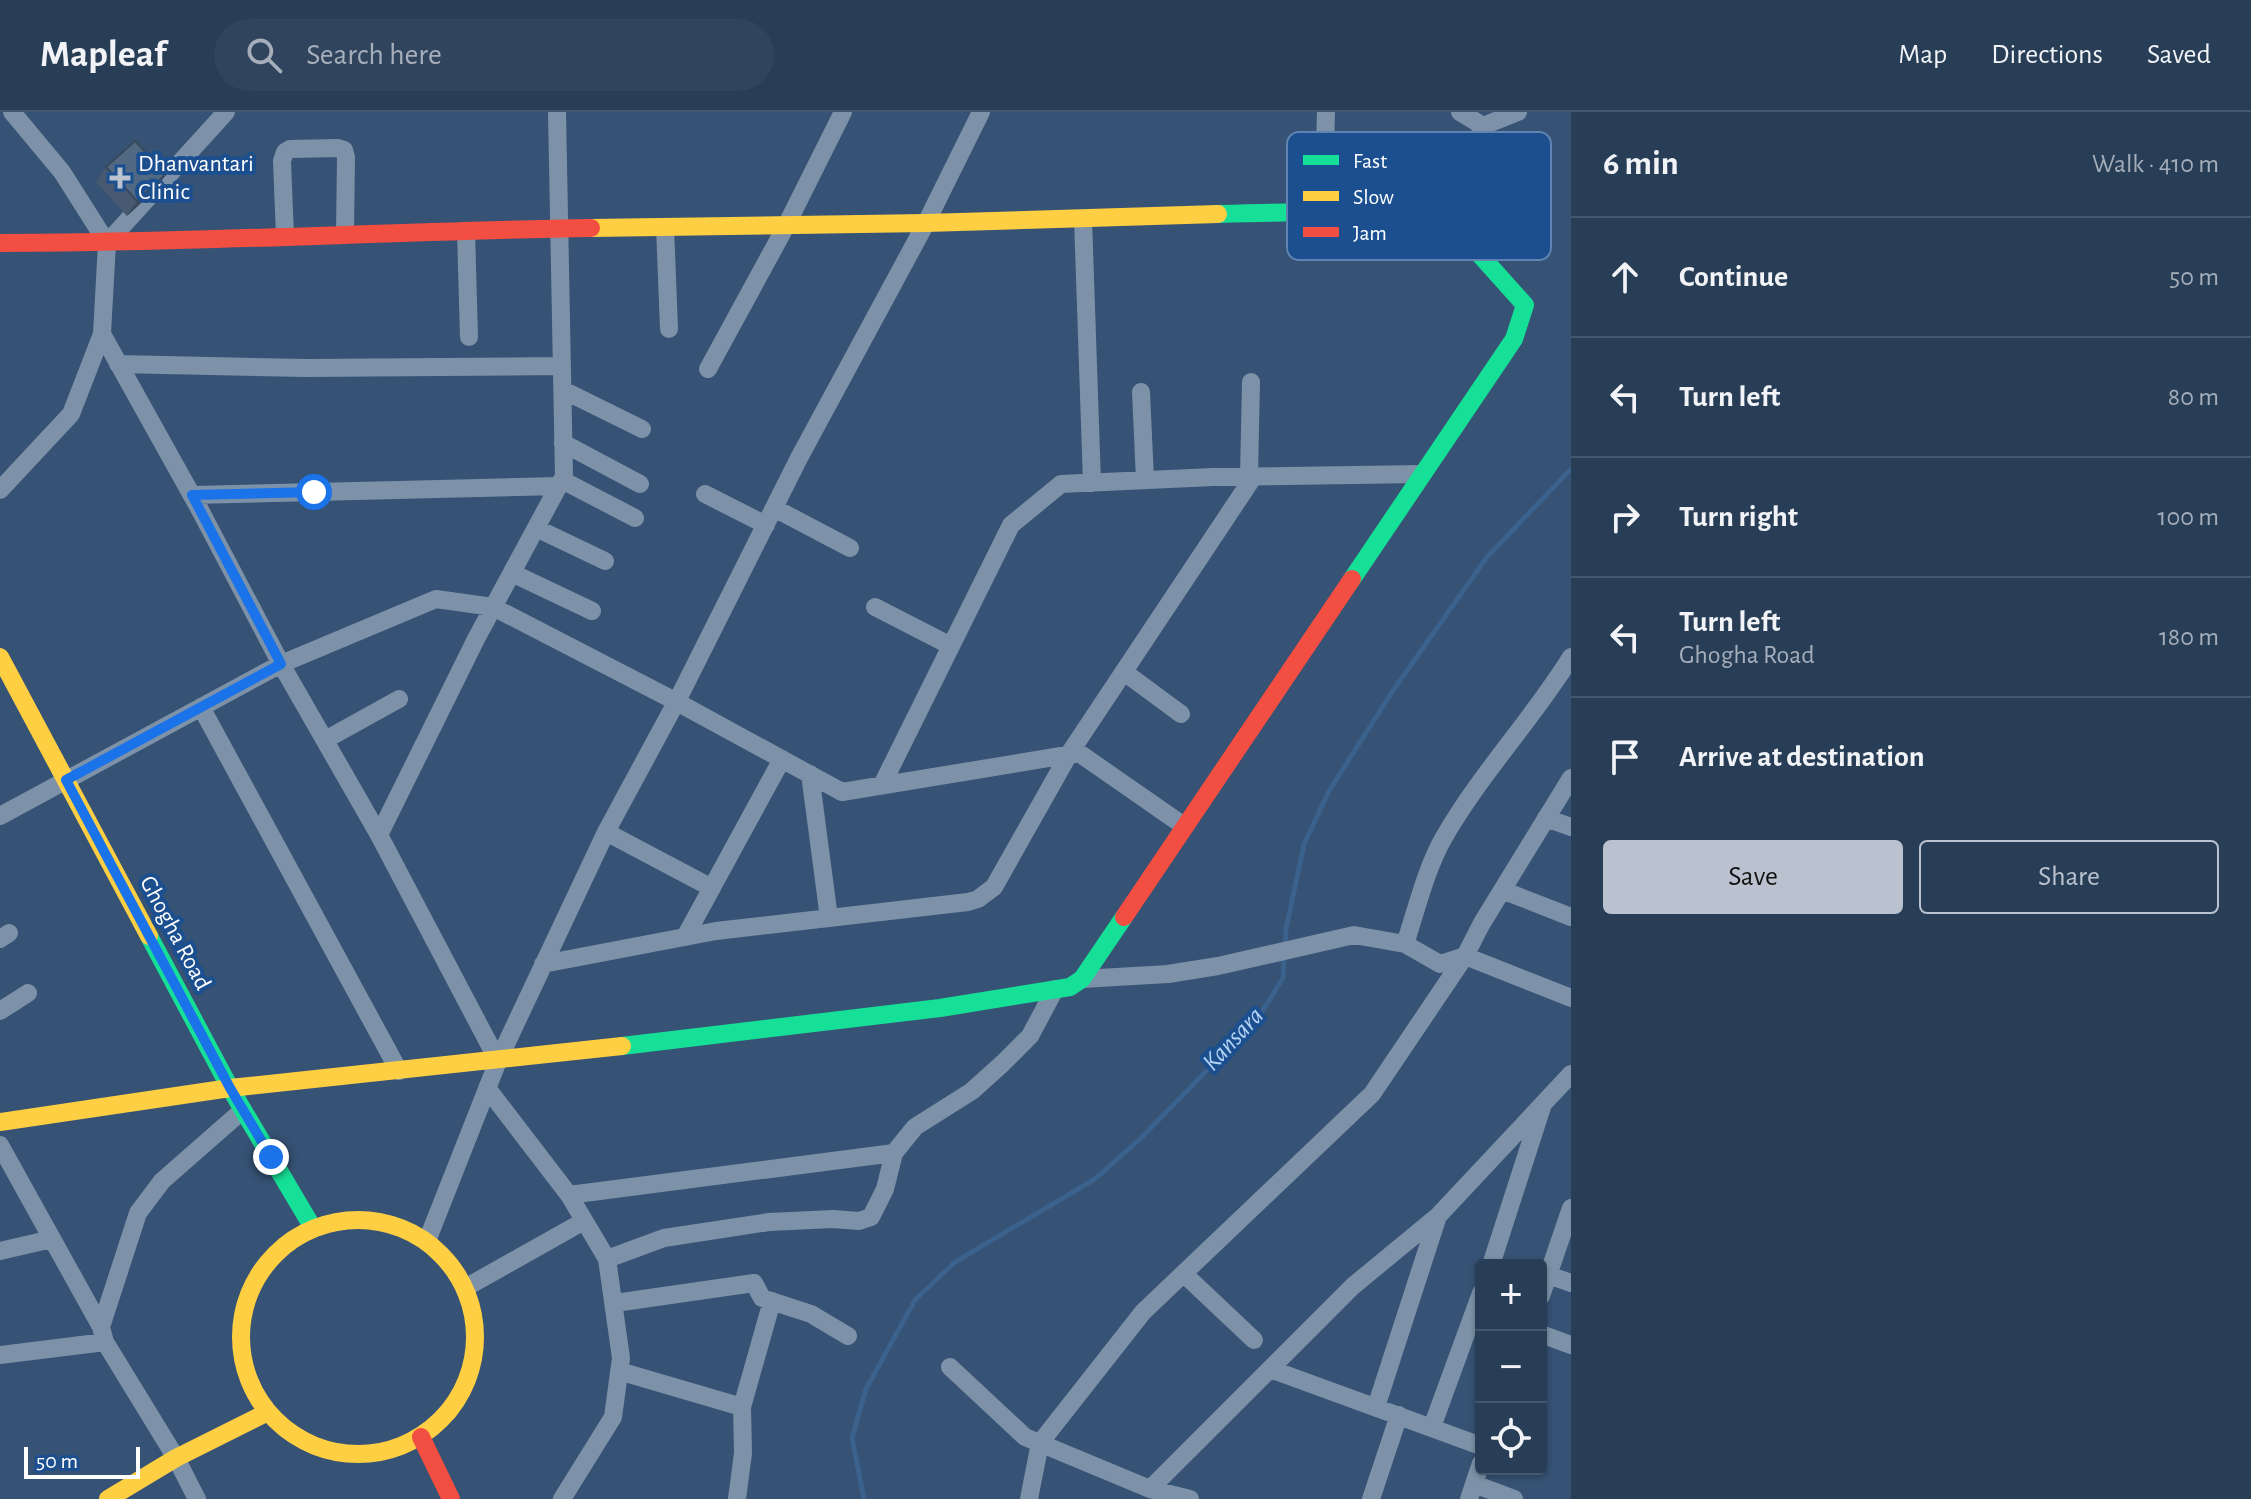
<!DOCTYPE html>
<html lang="en">
<head>
<meta charset="utf-8">
<style>
  body { margin:0; font-family:"Alegreya Sans",sans-serif; background:#30455d; color:#f1f3f6 }
  .controls { position:absolute; right:24px; bottom:24px; display:grid; overflow:hidden; border-radius:8px; box-shadow:0 2px 6px #0004 }
  .controls button { width:72px; height:72px; display:grid; place-items:center; padding:0; border:0; border-bottom:2px solid #44576d; background:#283e57; color:#f1f3f6; font:40px sans-serif }
  .scale { position:absolute; left:24px; bottom:20px; width:116px; box-sizing:border-box; padding-left:8px; border:4px solid #fff; border-top:0; font-size:22px; line-height:28px; white-space:nowrap; color:#fff; -webkit-text-stroke:6px #1b4f8f; paint-order:stroke }
  .stop { position:absolute; width:24px; height:24px; margin:-18px; border:6px solid #1a73e8; border-radius:50%; background:#fff }
  .stop.end { background:#1a73e8; border-color:#fff; box-shadow:0 2px 8px #0008 }
  .list { margin:0; padding:0; list-style:none }
  h2 { display:flex; justify-content:space-between; align-items:center; height:104px; margin:0; padding:0 32px; font-size:34px }
  h2 small { font-size:26px; font-weight:400; color:#a5aeba }
  .list li { display:grid; grid-template-columns:52px 1fr auto; gap:24px; align-items:center; box-sizing:border-box; height:120px; padding:0 32px; border-top:2px solid #44576d }
  .list b { display:block; font-size:30px; white-space:nowrap }
  .list p { margin:0; font-size:26px; white-space:nowrap; color:#a5aeba }
  .list em { font-size:26px; font-style:normal; color:#a5aeba }
  .actions { display:flex; gap:16px; padding:24px 32px }
  .actions a { flex:1; padding:18px 0; border:2px solid #b9c2ce; border-radius:8px; text-align:center; font-size:28px; color:#b9c2ce }
  .actions .main { background:#b9c2ce; color:#111 }
  .icon { flex:none; width:44px; height:44px; fill:none; stroke:currentColor; stroke-width:2; stroke-linecap:round; stroke-linejoin:round }
  .map { position:relative; flex:none; width:1571px; height:1387px; overflow:hidden }
  header { display:flex; align-items:center; gap:48px; box-sizing:border-box; height:112px; padding:0 40px; background:#283e57; border-bottom:2px solid #44576d }
  header strong { font-size:38px }
  nav { display:flex; gap:44px; margin-inline-start:auto; font-size:28px }
  .search { width:560px; height:72px; background:#30455d; display:flex; align-items:center; gap:20px; box-sizing:border-box; padding:0 28px; border-radius:44px; color:#a5aeba; font-size:30px }
  main { display:flex }
  aside { flex:1; background:#283e57 }
  .map>svg:first-child { display:block }
  .lines { fill:none; stroke-linecap:round; stroke-linejoin:round }
  .stream { stroke:#3b618d; stroke-width:5 }
  .street { stroke:#7d92a8; stroke-width:18 }
  .fast { stroke:#16e098; stroke-width:18 }
  .slow { stroke:#ffcf43; stroke-width:18 }
  .jam { stroke:#f24e42; stroke-width:18 }
  .wall { fill:#475a72 }
  .shaded-wall { fill:#394a5c }
  .building { fill:#526984; stroke:#394a5c; stroke-width:2 }
  .route { stroke:#1a73e8; stroke-width:10 }
  .poi-dot { fill:#b9c2ce; stroke:#1b4f8f; stroke-width:3 }
  .labels { text-anchor:middle; dominant-baseline:central; stroke-width:8; stroke-linejoin:round; paint-order:stroke }
  .poi-label { font-size:24px; fill:#fff; stroke:#1b4f8f; text-anchor:start }
  .street-label { font-size:24px; fill:#fff; stroke:#1b4f8f }
  .water-label { font-size:26px; font-style:italic; fill:#b5d3f5; stroke:#1b4f8f }
  .key { fill:#1b4f8f; stroke:#5f84b1; stroke-width:2 }
  .key-label { font-size:22px; fill:#fff }
</style>
</head>
<body>
<header>
<strong>Mapleaf</strong>
<div class="search"><svg class="icon" aria-label="search" viewBox="0 0 24 24"><circle cx="10" cy="10" r="6"/><path d="M15 15l6 6"/></svg>Search here</div>
<nav><a>Map</a><a>Directions</a><a>Saved</a></nav>
</header>
<main>
<div class="map">
<svg width="1571" height="1387" viewBox="0 0 1571 1387">
  <rect width="100%" height="100%" fill="#365274"/>
  <g class="lines">
    <path class="stream" d="M 1285,834 L 1286,817 L 1304,732 L 1329,679 L 1392,580 L 1487,445 L 1571,357
      M 864,1387 L 852,1326 L 866,1277 L 915,1188 L 955,1150 L 1095,1067 L 1140,1027 L 1258,906 L 1283,866 L 1284,844"/>
    <path class="street" d="M 1460,0 L 1483,14 L 1518,0
      M 1323,99 L 1326,0
      M 1083,107 L 1092,371
      M 1448,108 L 1483,14
      M 665,115 L 669,217
      M 466,119 L 469,225
      M 285,124 L 282,49 L 285,40 L 290,37 L 338,36 L 344,38 L 346,45 L 345,122
      M 107,131 L 226,0
      M 102,222 L 200,398 L 281,552 L 436,487 L 493,495 L 677,590 L 842,680 L 1079,641 L 1184,714
      M 118,252 L 306,256 L 562,254
      M 708,257 L 786,114 L 843,0
      M 563,278 L 642,317
      M 1141,280 L 1145,368
      M 563,331 L 640,372
      M 1249,364 L 1251,270
      M 562,368 L 635,406
      M 0,378 L 71,302 L 102,222 L 107,131 L 62,60 L 12,0
      M 705,382 L 766,413
      M 192,383 L 558,374
      M 774,396 L 850,436
      M 536,416 L 605,449
      M 512,461 L 592,499
      M 875,495 L 951,534
      M 1124,560 L 1181,602
      M 201,595 L 399,959
      M 325,628 L 399,587
      M 810,662 L 829,806
      M 1571,666 L 1482,811 L 1465,844 L 1571,886
      M 882,673 L 1011,413 L 1061,372 L 1213,365 L 1422,362
      M 0,704 L 281,552 L 379,723
      M 1546,706 L 1571,715
      M 606,720 L 712,776
      M 1502,778 L 1571,805
      M 685,825 L 782,647
      M 0,827 L 9,821
      M 1405,832 C 1416,799 1426,757 1443,727 C 1480,662 1532,608 1571,545
      M 543,852 L 716,819 L 968,790 L 978,787 L 994,775 L 1069,642 L 1254,364
      M 1082,867 L 1168,862 L 1218,854 L 1354,823 L 1405,832 L 1440,852 L 1465,844
      M 0,899 L 28,881
      M 498,949 L 379,723 L 476,527 L 564,364 L 557,0
      M 487,976 L 569,1083 L 607,1147
      M 0,1033 L 101,1215 L 105,1230 L 176,1346 L 197,1387
      M 569,1083 L 894,1041
      M 427,1129 L 498,949 L 606,720 L 679,585 L 799,346 L 926,111 L 981,0
      M 0,1139 L 52,1127
      M 1491,1153 L 1542,995
      M 1184,1162 L 1254,1228
      M 1548,1163 L 1571,1171
      M 465,1176 L 584,1109
      M 1541,1184 L 1571,1096
      M 615,1191 L 754,1171 L 762,1186 L 811,1202 L 848,1224
      M 101,1215 L 138,1101 L 162,1069 L 243,998
      M 1541,1222 L 1571,1233
      M 0,1243 L 105,1230
      M 950,1255 L 1025,1325 L 1150,1377 L 1190,1387
      M 1270,1257 L 1481,1334
      M 619,1259 L 742,1295 L 743,1341 L 737,1387
      M 742,1295 L 772,1189
      M 1376,1295 L 1438,1104 L 1571,962
      M 1432,1315 L 1481,1181
      M 1474,1372 L 1514,1387
      M 1150,1377 L 1353,1174 L 1438,1104
      M 562,1387 L 613,1305 L 621,1246 L 607,1147 L 664,1126 L 769,1110 L 833,1107 L 859,1109 L 871,1105 L 885,1077 L 894,1041 L 915,1015 L 972,979 L 1003,951 L 1030,924 L 1055,877
      M 1029,1387 L 1040,1331 L 1143,1200 L 1372,982 L 1465,844
      M 1371,1387 L 1399,1303
      M 1469,1387 L 1481,1351"/>
    <path class="fast" d="M 1218,102 C 1294,100 1370,98 1446,105 L 1525,193 L 1514,227 L 1352,467
      M 149,824 L 230,976 L 313,1116
      M 622,934 L 940,896 L 1070,875 L 1082,867 L 1124,805"/>
    <path class="slow" d="M 591,116 L 926,111 L 1218,102
      M 0,545 L 149,824
      M 0,1010 L 230,976 L 622,934
      M241 1225a117 117 0 1 1 234 0a117 117 0 1 1-234 0Z
      M 108,1387 L 176,1346 L 268,1300"/>
    <path class="jam" d="M 0,131 C 197,131 394,119 591,116
      M 1124,805 L 1352,467
      M 421,1325 L 451,1387"/>
  </g>
  <path class="wall" d="M 106,55 L 166,62 L 156,77 L 127,104 L 96,70 Z"/>
  <path class="shaded-wall" d="M 166,62 L 156,77 L 127,104 L 137,89 Z"/>
  <path class="building" d="M 135,29 L 166,62 L 137,89 L 106,55 Z"/>
  <g class="lines">
    <path class="route" d="M 271,1045 L 230,976 L 66,668 L 281,552 L 192,383 L 314,380"/>
  </g>
  <path class="poi-dot" d="M116 54h8v8h8v8h-8v8h-8v-8h-8v-8h8z"/>
  <g class="labels">
    <g class="poi-label">
      <text x="138" y="52">Dhanvantari<tspan x="138" dy="28">Clinic</tspan></text>
    </g>
    <g class="street-label">
      <text transform="translate(175 821) rotate(62)">Ghogha Road</text>
    </g>
    <g class="water-label">
      <text transform="translate(1233 927) rotate(-47)">Kansara</text>
    </g>
  </g>
  <rect x="1287" y="20" width="264" height="128" rx="12" class="key"/>
  <rect x="1303" y="43" width="36" height="10" fill="#16e098"/>
  <rect x="1303" y="79" width="36" height="10" fill="#ffcf43"/>
  <rect x="1303" y="115" width="36" height="10" fill="#f24e42"/>
  <g class="key-label">
    <text x="1353" y="56">Fast</text>
    <text x="1353" y="92">Slow</text>
    <text x="1353" y="128">Jam</text>
  </g>
</svg>
<div class="controls">
<button>+</button>
<button>−</button>
<button><svg class="icon" aria-label="locate" viewBox="0 0 24 24"><circle cx="12" cy="12" r="6"/><path d="M12 2v4M12 18v4M2 12h4M18 12h4"/></svg></button>
</div>
<div class="scale">50 m</div>
<div class="stop" style="left:314px;top:380px"></div>
<div class="stop end" style="left:271px;top:1045px"></div>
</div>
<aside>
<h2>6 min<small>Walk · 410 m</small></h2>
<ul class="list">
<li><svg class="icon" aria-label="ahead" viewBox="0 0 24 24"><path d="M12 20V5M6 11l6-6 6 6"/></svg><div><b>Continue</b></div><em>50 m</em></li>
<li><svg class="icon" aria-label="left" viewBox="0 0 24 24"><path d="M17 20v-9H6M10 6l-5 5 5 5"/></svg><div><b>Turn left</b></div><em>80 m</em></li>
<li><svg class="icon" aria-label="right" viewBox="0 0 24 24"><path d="M7 20v-9h11M14 6l5 5-5 5"/></svg><div><b>Turn right</b></div><em>100 m</em></li>
<li><svg class="icon" aria-label="left" viewBox="0 0 24 24"><path d="M17 20v-9H6M10 6l-5 5 5 5"/></svg><div><b>Turn left</b><p>Ghogha Road</p></div><em>180 m</em></li>
<li><svg class="icon" aria-label="arrive" viewBox="0 0 24 24"><path d="M6 21V4h12l-3 4 3 4H6"/></svg><div><b>Arrive at destination</b></div></li>
</ul>
<div class="actions"><a class="main">Save</a><a>Share</a></div>
</aside>
</main>
</body>
</html>
